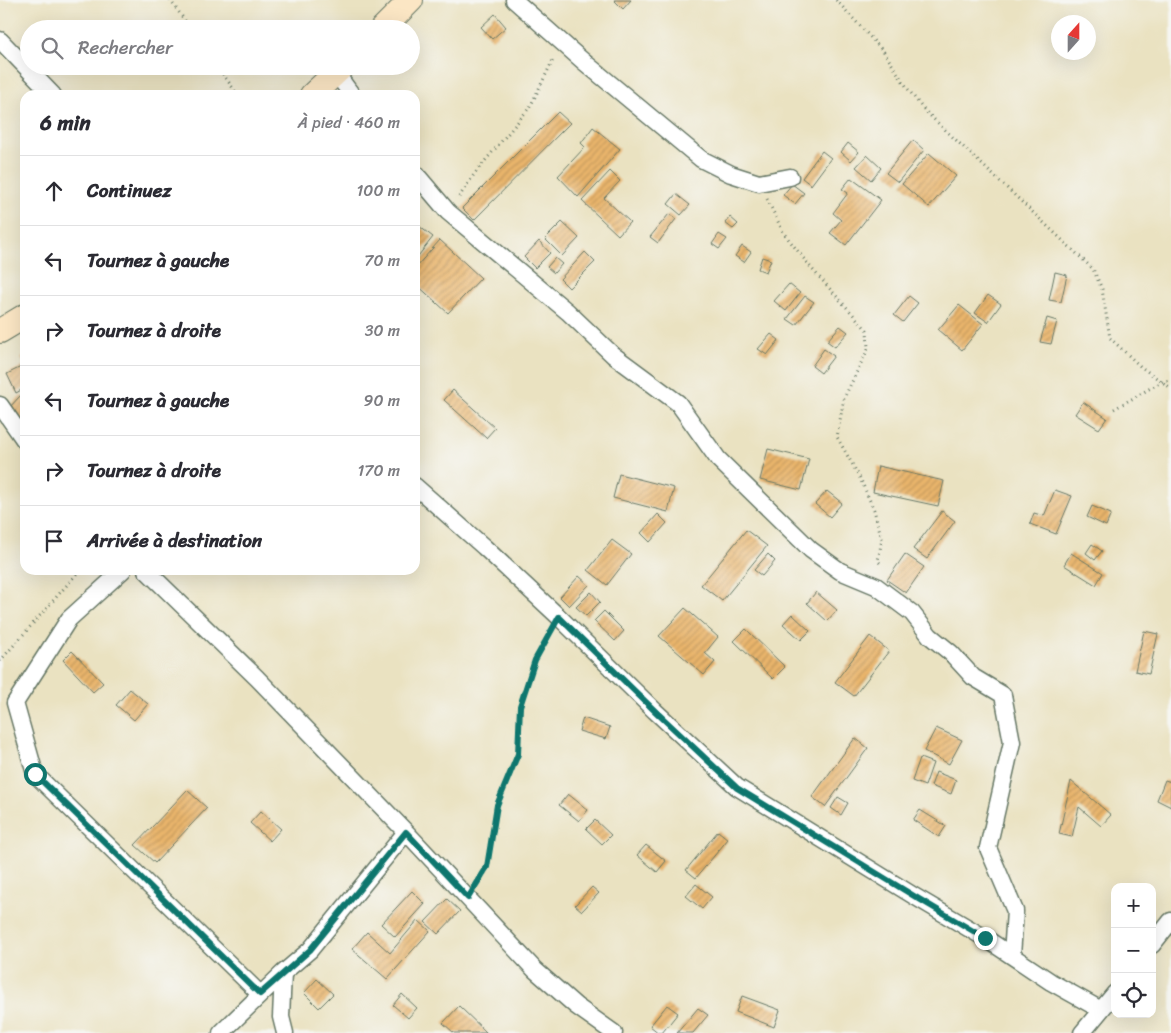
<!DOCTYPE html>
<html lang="fr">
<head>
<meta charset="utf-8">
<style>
  body { margin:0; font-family:Sriracha,sans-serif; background:#f7f7f7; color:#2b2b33 }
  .controls { position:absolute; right:15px; bottom:15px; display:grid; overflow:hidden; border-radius:10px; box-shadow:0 5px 20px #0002 }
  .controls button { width:45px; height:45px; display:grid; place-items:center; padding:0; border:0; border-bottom:1px solid #e1e1e2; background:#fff; color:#2b2b33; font:25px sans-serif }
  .compass { position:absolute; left:1051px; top:15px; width:45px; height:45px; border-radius:50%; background:#fff; box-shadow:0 5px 20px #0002; rotate:21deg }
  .stop { position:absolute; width:15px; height:15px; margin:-11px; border:4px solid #0f766e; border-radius:50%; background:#fff }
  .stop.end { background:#0f766e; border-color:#fff; box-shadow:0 1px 5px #0008 }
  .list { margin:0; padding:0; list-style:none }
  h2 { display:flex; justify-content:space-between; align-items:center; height:65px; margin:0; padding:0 20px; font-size:21px }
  h2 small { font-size:16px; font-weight:400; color:#7c7c81 }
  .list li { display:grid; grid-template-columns:32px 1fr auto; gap:15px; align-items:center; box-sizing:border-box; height:70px; padding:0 20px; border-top:1px solid #e1e1e2 }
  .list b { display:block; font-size:19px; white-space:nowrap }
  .list em { font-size:16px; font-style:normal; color:#7c7c81 }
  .icon { flex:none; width:28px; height:28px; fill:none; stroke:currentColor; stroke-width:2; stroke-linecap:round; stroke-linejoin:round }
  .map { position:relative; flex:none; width:1171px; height:1033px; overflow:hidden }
  .search { position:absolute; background:#fff; box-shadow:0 5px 20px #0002; left:20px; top:20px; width:400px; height:55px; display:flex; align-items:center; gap:12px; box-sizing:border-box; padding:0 18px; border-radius:28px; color:#7c7c81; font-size:19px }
  .panel { position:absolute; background:#fff; box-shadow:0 5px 20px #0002; left:20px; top:90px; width:400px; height:485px; border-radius:15px }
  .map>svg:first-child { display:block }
  .building { fill:url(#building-hatch) }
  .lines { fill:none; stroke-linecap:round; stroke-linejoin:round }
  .minor-casing { stroke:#667765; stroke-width:19 }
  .secondary-casing { stroke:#667765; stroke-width:26 }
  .path { stroke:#667765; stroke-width:3; stroke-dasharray:1 4; stroke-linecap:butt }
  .minor { stroke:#fff; stroke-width:16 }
  .secondary { stroke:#fbe6c4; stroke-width:24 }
  .route { stroke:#0f766e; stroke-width:6 }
</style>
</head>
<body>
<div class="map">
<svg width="1171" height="1033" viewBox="0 0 1171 1033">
  <defs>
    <pattern id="building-hatch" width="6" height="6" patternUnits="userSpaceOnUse" patternTransform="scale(1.25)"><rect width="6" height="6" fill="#eab56c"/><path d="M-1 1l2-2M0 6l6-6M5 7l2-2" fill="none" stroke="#bd945a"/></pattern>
  </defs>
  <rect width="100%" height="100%" fill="#f6f6f2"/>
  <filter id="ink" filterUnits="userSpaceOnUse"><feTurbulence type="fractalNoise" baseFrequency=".02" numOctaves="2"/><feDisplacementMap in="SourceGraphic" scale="10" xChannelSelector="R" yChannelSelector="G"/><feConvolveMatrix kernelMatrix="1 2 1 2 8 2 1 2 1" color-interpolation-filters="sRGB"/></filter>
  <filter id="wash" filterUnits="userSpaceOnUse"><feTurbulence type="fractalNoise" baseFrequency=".0096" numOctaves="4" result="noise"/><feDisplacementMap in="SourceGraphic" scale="20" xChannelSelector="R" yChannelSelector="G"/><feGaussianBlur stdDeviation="1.12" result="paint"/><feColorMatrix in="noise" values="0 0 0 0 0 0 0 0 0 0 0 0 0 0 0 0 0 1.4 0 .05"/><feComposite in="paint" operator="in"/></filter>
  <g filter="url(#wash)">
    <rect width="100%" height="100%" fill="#eae2c1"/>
    <g id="blocks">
      <path class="building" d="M 614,0 L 631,0 L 623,9 Z
        M 495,14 L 506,27 L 492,39 L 481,27 Z
        M 558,112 L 570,123 L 474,220 L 462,208 Z
        M 593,127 L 620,149 L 578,197 L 558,176 L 585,147 L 581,143 Z
        M 913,140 L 924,150 L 898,182 L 886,173 Z
        M 848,143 L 859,152 L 851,161 L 841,152 Z
        M 822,151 L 831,158 L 811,185 L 802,178 Z
        M 929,153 L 956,176 L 929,207 L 902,184 Z
        M 867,155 L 881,168 L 871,180 L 856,167 Z
        M 610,171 L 620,181 L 604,198 L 630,222 L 618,235 L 582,201 Z
        M 851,178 L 881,200 L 846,245 L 830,233 L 841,220 L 833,213 L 848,193 L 842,189 Z
        M 792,184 L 804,193 L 795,204 L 783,195 Z
        M 676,194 L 690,205 L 681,215 L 668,204 Z
        M 669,214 L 676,219 L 658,243 L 650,237 Z
        M 730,217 L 738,224 L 733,229 L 725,223 Z
        M 562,222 L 579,238 L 562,256 L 545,239 Z
        M 415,223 L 433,237 L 415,260 Z
        M 719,234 L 727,239 L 719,249 L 712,244 Z
        M 440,240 L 481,278 L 448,313 L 415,283 L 415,268 Z
        M 539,241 L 550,253 L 535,268 L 524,257 Z
        M 742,246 L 751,252 L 744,262 L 735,256 Z
        M 585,252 L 595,262 L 569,288 L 560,279 Z
        M 762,257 L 771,260 L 766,272 L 758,269 Z
        M 555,258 L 562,264 L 554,273 L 547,267 Z
        M 1055,272 L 1067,275 L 1061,302 L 1049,300 Z
        M 789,284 L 800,293 L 786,311 L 774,301 Z
        M 988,295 L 1001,304 L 988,322 L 975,313 Z
        M 805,296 L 814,302 L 796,325 L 787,319 Z
        M 909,296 L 918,303 L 903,322 L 894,315 Z
        M 959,305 L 983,324 L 962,350 L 938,330 Z
        M 1047,318 L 1057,321 L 1051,344 L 1040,342 Z
        M 840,326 L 848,332 L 835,347 L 827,341 Z
        M 771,334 L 779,340 L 767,355 L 758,349 Z
        M 824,349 L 834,356 L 821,373 L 812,366 Z
        M 25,356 L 25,388 L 16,393 L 7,374 L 25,365 L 21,358 Z
        M 453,390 L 495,428 L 486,438 L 444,400 Z
        M 21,395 L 25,399 L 25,425 L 8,409 Z
        M 1083,402 L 1107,418 L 1099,429 L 1075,414 Z
        M 768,449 L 809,459 L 801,490 L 760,480 Z
        M 878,466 L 944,481 L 938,506 L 873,492 Z
        M 619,474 L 674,488 L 668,512 L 613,498 Z
        M 1055,490 L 1072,496 L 1056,534 L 1030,524 L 1034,513 L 1044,516 Z
        M 827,491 L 842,503 L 830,517 L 815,504 Z
        M 1092,506 L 1111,514 L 1106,526 L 1087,517 Z
        M 942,511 L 955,521 L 927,559 L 913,549 Z
        M 658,514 L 667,523 L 650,542 L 641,533 Z
        M 746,530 L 767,546 L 722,601 L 701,585 Z
        M 612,540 L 631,554 L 607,585 L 588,570 Z
        M 1092,544 L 1102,551 L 1095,560 L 1086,553 Z
        M 1071,553 L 1103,573 L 1096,585 L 1064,565 Z
        M 768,554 L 775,561 L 762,576 L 754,570 Z
        M 905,554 L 924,567 L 906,593 L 887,580 Z
        M 579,576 L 589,585 L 569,606 L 560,597 Z
        M 591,592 L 600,602 L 586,616 L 576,607 Z
        M 816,592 L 837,610 L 827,621 L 807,603 Z
        M 685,608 L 718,637 L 705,653 L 715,662 L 704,675 L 659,636 Z
        M 604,611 L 624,631 L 615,641 L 594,621 Z
        M 792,614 L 810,631 L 801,640 L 783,624 Z
        M 746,629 L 785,667 L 773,679 L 734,641 Z
        M 1144,631 L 1158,634 L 1149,674 L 1135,671 Z
        M 870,636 L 889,651 L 854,696 L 835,682 Z
        M 72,651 L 103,683 L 93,692 L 63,660 Z
        M 130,689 L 148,704 L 134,720 L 116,705 Z
        M 583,718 L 610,727 L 606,739 L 579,731 Z
        M 936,728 L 962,740 L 949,764 L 924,751 Z
        M 855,738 L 868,748 L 825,807 L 812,797 Z
        M 920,758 L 933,763 L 925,786 L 912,781 Z
        M 936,772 L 956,780 L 951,794 L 931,786 Z
        M 1165,780 L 1171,782 L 1171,807 L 1157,800 Z
        M 1071,781 L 1111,815 L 1101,826 L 1079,807 L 1072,837 L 1059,834 Z
        M 187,790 L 207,808 L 155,863 L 135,845 Z
        M 568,794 L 588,810 L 579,821 L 559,805 Z
        M 838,797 L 848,803 L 841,815 L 831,808 Z
        M 920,810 L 946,826 L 939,837 L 913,820 Z
        M 261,811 L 281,829 L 270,841 L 250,823 Z
        M 595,820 L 611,835 L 602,844 L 586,829 Z
        M 718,831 L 728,839 L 696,878 L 686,870 Z
        M 646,845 L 666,861 L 657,872 L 637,855 Z
        M 696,884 L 712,897 L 702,909 L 686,896 Z
        M 592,887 L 599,893 L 582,911 L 575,905 Z
        M 412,891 L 425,904 L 395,937 L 381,924 Z
        M 447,899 L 460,911 L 438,934 L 425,922 Z
        M 418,920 L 430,931 L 387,979 L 352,949 L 367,932 L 390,953 Z
        M 317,979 L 333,994 L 319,1008 L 304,993 Z
        M 402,994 L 417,1008 L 408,1018 L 393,1005 Z
        M 742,996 L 780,1010 L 774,1027 L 736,1012 Z
        M 667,1005 L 678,1013 L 662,1033 L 659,1033 L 650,1026 Z
        M 459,1006 L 487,1033 L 454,1033 L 443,1023 Z
        M 698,1008 L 708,1015 L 693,1033 L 677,1033 Z"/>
    </g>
  </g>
  <g filter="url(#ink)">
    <use href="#blocks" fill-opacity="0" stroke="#667765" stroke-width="1"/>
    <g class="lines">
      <defs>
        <path id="minor" d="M 514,0 L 583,61 L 701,159 L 731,174 L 759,183 L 790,177
          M 0,40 L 53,95
          M 336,73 L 352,95
          M 415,173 L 448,212 L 568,312 L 613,355 L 678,403 L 718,459 L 811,550 L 840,571 L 876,586 L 912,613 L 930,636 L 951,653 L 973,677 L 1003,695 L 1012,742 L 988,848 L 1015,911 L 1012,956
          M 0,405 L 25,441
          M 415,486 L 484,547 L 559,617 L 655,711 L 737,787 L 914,896 L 985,938 L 1051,982 L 1101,1010
          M 123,570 L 69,619 L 15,703 L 35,774 L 260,994
          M 146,570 L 257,678 L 406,832 L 535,970 L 576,1006 L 614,1033
          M 1152,945 L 1171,921
          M 221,1033 L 283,973
          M 285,1033 L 281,1017 L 283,973 L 310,950 L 406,832
          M 1082,1033 L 1115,993"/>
        <path id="secondary" d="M 382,29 L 411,0
          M 312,95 L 343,66
          M 0,331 L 25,316"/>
      </defs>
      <use href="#minor" class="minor-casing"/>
      <use href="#secondary" class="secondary-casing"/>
      <path class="path" d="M 170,0 L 191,29
        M 836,0 L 884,52 L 908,89 L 923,109 L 1093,269 L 1102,289 L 1110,338 L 1141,367 L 1171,388
        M 217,66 L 238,95
        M 459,197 L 475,173 L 530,107 L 554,58
        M 767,199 L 783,232 L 812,269 L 867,330 L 868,349 L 844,398 L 837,437 L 860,478 L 874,510 L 882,539 L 878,561 L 880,563
        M 1114,409 L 1163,381 L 1171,380
        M 0,661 L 80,570
        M 478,882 L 487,867 L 497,805 L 518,754 L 520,706 L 535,660 L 550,632"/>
      <use href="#minor" class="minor"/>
      <use href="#secondary" class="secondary"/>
    </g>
  </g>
  <g class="lines" filter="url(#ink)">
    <path class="route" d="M 35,774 L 260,994 L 310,950 L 406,832 L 468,898 L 487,867 L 497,805 L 518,754 L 520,706 L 535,660 L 559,617 L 655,711 L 737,788 L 914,896 L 985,938"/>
  </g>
</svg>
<div class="controls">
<button>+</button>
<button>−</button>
<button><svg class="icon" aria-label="locate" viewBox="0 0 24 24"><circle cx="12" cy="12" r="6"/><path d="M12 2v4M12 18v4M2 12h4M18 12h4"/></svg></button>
</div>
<svg class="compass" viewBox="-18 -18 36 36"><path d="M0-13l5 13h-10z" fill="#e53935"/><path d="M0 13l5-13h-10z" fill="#7c7c81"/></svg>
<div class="stop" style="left:35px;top:774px"></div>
<div class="stop end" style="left:985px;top:938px"></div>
<div class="search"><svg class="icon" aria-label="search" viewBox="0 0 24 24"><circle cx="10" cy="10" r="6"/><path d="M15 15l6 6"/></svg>Rechercher</div>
<section class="panel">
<h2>6 min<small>À pied · 460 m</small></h2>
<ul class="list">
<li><svg class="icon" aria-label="ahead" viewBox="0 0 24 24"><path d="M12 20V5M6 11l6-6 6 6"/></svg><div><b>Continuez</b></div><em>100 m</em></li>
<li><svg class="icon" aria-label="left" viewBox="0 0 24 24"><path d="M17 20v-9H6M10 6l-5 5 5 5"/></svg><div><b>Tournez à gauche</b></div><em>70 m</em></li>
<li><svg class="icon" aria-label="right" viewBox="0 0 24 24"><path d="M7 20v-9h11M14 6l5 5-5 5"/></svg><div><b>Tournez à droite</b></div><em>30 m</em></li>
<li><svg class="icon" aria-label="left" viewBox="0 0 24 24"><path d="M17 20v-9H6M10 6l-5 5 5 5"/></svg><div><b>Tournez à gauche</b></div><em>90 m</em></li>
<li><svg class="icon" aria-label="right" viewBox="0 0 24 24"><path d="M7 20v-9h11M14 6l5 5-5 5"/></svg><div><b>Tournez à droite</b></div><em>170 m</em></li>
<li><svg class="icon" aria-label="arrive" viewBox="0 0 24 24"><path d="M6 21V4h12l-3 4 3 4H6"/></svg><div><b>Arrivée à destination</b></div></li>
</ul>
</section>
</div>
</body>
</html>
